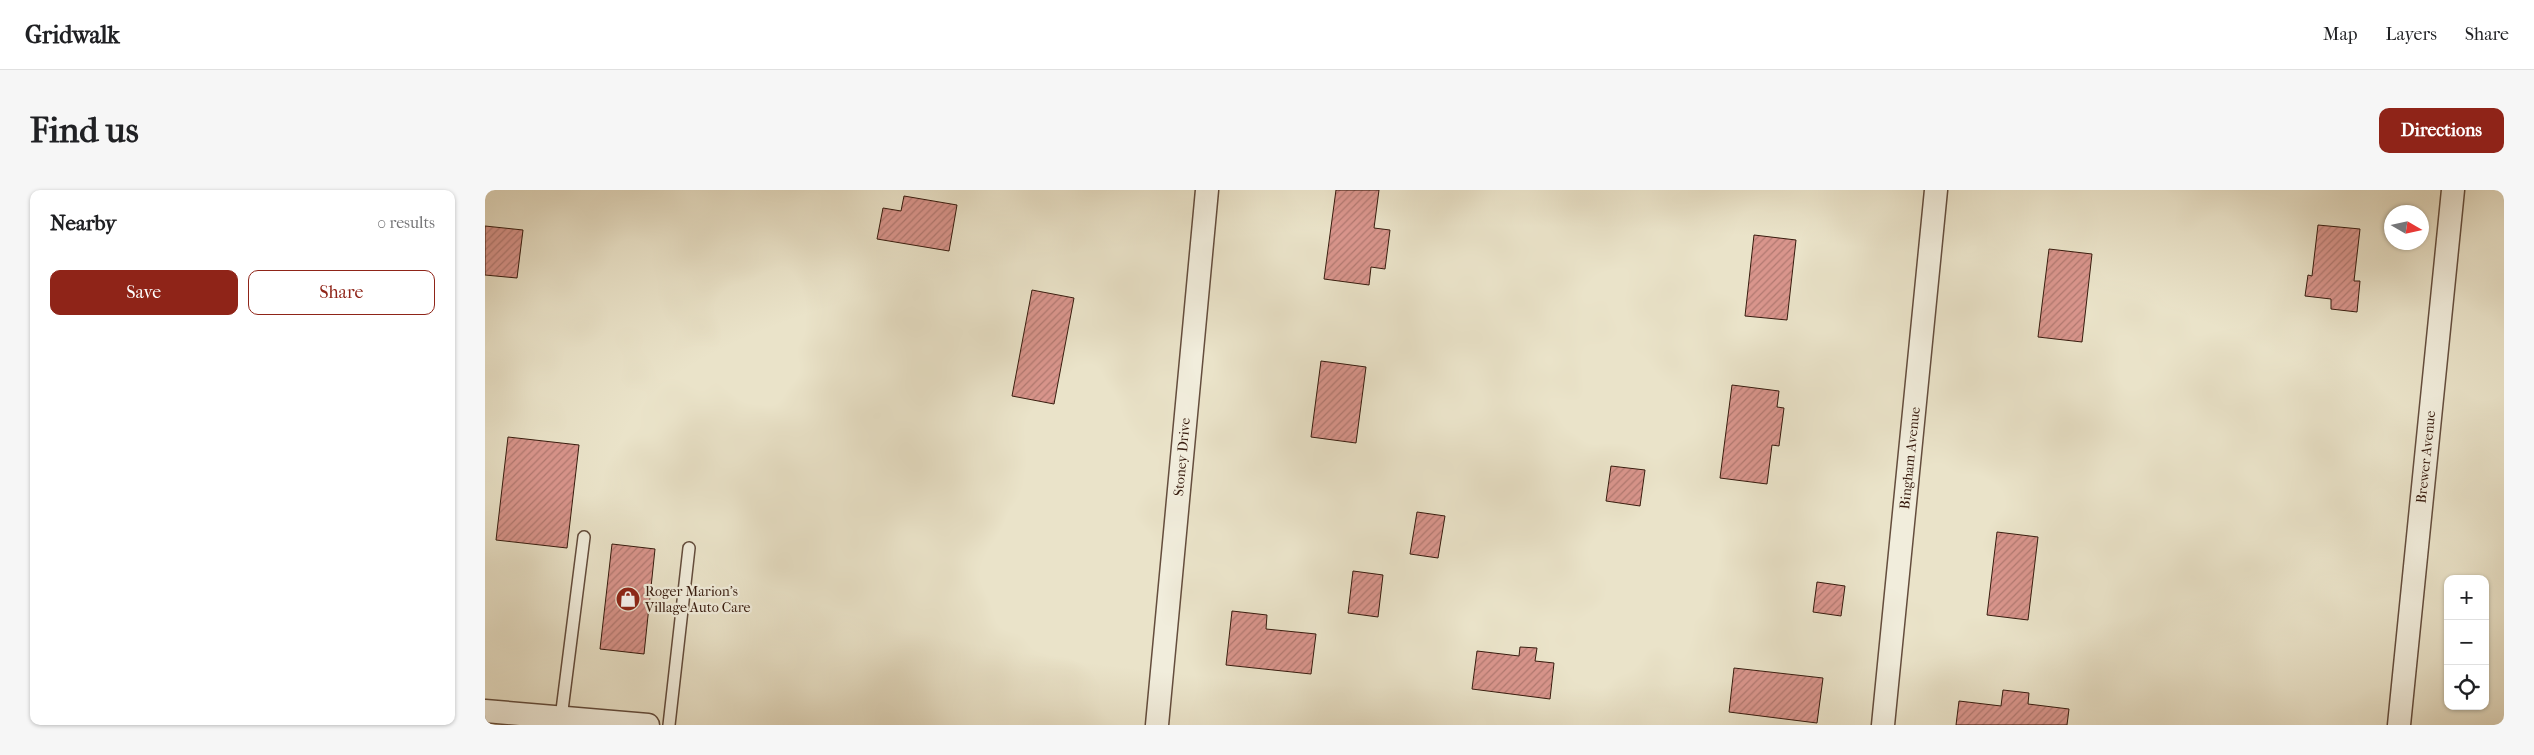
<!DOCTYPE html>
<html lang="en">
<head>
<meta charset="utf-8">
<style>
  body { margin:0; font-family:"IM FELL French Canon",serif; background:#f6f6f6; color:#202124 }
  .controls { position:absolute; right:15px; bottom:15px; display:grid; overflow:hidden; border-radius:10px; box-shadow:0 1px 4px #0004 }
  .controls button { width:45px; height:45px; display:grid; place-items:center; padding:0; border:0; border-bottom:1px solid #e0e0e0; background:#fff; color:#202124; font:25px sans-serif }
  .compass { position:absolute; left:1899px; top:15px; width:45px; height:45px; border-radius:50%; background:#fff; box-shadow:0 1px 4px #0004; rotate:99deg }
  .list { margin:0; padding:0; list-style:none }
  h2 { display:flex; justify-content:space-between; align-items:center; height:65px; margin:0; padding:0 20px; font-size:21px }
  h2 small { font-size:16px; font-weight:400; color:#757577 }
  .actions { display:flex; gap:10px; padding:15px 20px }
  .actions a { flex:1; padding:11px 0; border:1px solid #8f2418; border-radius:10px; text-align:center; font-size:18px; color:#8f2418 }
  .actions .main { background:#8f2418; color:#fff }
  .icon { flex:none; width:28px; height:28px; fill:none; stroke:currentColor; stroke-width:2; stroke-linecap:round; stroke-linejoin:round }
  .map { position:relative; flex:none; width:2019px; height:535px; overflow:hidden; border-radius:10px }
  header { display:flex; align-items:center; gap:30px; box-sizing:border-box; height:70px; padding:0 25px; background:#fff; border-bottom:1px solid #e0e0e0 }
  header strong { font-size:24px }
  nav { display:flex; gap:28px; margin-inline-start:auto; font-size:18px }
  .intro { display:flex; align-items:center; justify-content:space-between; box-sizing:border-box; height:120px; padding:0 30px }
  h1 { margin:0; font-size:35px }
  .button { padding:12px 22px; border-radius:10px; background:#8f2418; color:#fff; font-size:18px; font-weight:700 }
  main { display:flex; gap:30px; padding:0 30px }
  aside { flex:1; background:#fff; border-radius:10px; box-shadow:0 1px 4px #0004 }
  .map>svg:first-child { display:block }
  .building { fill:url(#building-hatch); stroke:#371b0e }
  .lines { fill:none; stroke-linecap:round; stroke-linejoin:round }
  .service-casing { stroke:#644d3d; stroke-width:14 }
  .minor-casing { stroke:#644d3d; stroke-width:25 }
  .service { stroke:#f1eddc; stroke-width:11 }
  .minor { stroke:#f1eddc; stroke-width:22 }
  .labels { text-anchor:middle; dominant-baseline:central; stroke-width:4.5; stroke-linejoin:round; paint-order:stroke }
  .street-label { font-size:14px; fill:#371b0e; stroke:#f1eddc }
  .poi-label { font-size:14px; fill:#371b0e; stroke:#f1eddc; text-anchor:start }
</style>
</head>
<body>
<header>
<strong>Gridwalk</strong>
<nav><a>Map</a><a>Layers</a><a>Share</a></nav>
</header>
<div class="intro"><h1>Find us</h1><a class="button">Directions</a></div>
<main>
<aside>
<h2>Nearby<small>0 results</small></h2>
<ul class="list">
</ul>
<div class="actions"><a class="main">Save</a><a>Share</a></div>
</aside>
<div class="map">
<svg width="2019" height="535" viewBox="0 0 2019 535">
  <defs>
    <pattern id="building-hatch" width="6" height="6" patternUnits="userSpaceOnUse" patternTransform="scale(1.25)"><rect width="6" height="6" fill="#d9958c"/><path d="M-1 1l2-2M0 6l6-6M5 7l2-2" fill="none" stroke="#b17971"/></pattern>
  </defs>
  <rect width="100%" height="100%" fill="#eae3c9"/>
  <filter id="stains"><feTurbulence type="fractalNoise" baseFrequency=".004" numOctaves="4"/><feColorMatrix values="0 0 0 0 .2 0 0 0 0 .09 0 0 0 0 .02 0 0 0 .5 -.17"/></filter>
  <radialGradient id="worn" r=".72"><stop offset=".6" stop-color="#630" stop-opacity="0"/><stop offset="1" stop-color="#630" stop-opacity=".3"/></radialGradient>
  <path class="building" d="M 851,0 L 894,0 L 889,38 L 905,40 L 900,79 L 886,77 L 884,95 L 839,89 Z
    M 419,6 L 472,15 L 464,61 L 392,49 L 398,18 L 416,21 Z
    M 1833,35 L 1875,39 L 1869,91 L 1875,91 L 1872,122 L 1846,119 L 1846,109 L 1820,106 L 1823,85 L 1827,86 Z
    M 0,36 L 38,40 L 32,88 L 0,85 Z
    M 1269,45 L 1311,50 L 1302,130 L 1260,126 Z
    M 1564,59 L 1607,64 L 1597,152 L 1553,147 Z
    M 547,100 L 589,108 L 569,214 L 527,206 Z
    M 836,171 L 881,177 L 871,253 L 826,247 Z
    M 1247,195 L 1294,201 L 1292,217 L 1299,218 L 1294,256 L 1287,255 L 1282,294 L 1235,288 Z
    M 23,247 L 94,255 L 82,358 L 11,350 Z
    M 1126,276 L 1160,280 L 1155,316 L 1121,311 Z
    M 932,322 L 960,326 L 953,368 L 925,364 Z
    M 1512,342 L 1553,347 L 1543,430 L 1502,425 Z
    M 127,354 L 170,359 L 159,464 L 115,459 Z
    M 868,381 L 898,385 L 893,427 L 863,423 Z
    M 1332,392 L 1360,396 L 1356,426 L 1328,422 Z
    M 747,421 L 782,425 L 781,439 L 831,444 L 826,484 L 741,475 Z
    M 1035,457 L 1052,458 L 1050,471 L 1069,473 L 1065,509 L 987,499 L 992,461 L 1034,466 Z
    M 1249,478 L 1338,488 L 1332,533 L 1244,522 Z
    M 1518,500 L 1544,503 L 1543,514 L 1584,519 L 1582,535 L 1471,535 L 1474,511 L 1516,516 Z"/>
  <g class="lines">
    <defs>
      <path id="service" d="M 76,528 L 99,347
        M 184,535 L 204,358"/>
      <path id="minor" d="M 0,521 L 163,535
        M 672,535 L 722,0
        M 1398,535 L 1451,0
        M 1914,535 L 1968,0"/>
    </defs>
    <use href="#service" class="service-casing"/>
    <use href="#minor" class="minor-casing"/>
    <use href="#service" class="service"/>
    <use href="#minor" class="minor"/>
  </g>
  <defs>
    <symbol id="shop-disc" viewBox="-11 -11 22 22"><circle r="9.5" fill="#8f2418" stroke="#f1eddc"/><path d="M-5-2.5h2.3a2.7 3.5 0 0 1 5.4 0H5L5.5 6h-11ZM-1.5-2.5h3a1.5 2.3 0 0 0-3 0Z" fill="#fff"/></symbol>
  </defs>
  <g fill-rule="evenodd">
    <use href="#shop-disc" x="129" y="395" width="28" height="28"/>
  </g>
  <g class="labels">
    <g class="street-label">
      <text transform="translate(697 267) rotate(-85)">Stoney Drive</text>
      <text transform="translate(1941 267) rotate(-84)">Brewer Avenue</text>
      <text transform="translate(1425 268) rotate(-84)">Bingham Avenue</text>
    </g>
    <g class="poi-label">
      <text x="160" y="401">Roger Marion's<tspan x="160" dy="16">Village Auto Care</tspan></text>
    </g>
  </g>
  <rect width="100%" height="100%" filter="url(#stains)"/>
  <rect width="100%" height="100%" fill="url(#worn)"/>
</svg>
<div class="controls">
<button>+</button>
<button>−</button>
<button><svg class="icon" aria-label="locate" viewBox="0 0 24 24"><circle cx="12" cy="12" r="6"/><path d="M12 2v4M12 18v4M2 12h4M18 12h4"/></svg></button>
</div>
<svg class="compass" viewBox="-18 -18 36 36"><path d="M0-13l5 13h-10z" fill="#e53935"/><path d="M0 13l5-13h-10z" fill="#757577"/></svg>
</div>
</main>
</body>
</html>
